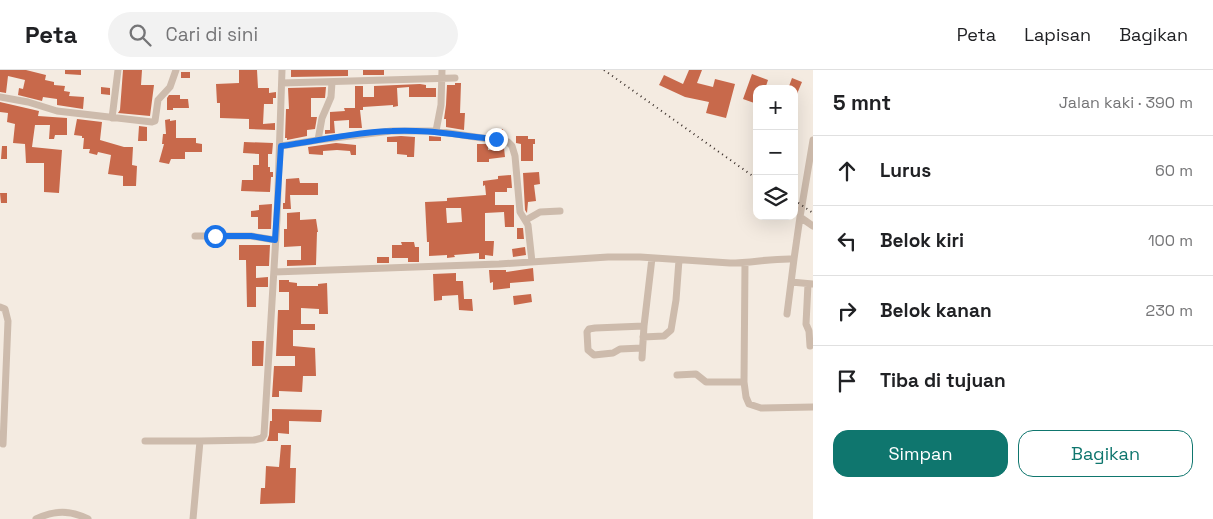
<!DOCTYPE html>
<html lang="id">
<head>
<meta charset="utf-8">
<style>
  body { margin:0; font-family:"Space Grotesk",sans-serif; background:#f2f2f2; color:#202124 }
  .controls { position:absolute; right:15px; top:15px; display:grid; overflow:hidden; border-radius:10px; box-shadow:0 5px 20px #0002 }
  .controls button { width:45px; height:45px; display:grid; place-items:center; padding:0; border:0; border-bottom:1px solid #e0e0e0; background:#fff; color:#202124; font:25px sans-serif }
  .stop { position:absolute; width:15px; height:15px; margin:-11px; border:4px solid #1a73e8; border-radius:50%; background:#fff }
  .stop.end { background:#1a73e8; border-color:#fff; box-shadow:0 1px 5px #0008 }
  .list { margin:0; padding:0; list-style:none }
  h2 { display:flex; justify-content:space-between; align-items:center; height:65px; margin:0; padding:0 20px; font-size:21px }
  h2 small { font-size:16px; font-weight:400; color:#757577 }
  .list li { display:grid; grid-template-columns:32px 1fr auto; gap:15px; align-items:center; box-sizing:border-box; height:70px; padding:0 20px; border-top:1px solid #e0e0e0 }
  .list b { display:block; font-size:19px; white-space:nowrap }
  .list em { font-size:16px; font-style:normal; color:#757577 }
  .actions { display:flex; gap:10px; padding:15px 20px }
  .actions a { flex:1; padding:11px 0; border:1px solid #0f766e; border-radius:15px; text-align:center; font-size:18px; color:#0f766e }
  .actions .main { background:#0f766e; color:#fff }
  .icon { flex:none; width:28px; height:28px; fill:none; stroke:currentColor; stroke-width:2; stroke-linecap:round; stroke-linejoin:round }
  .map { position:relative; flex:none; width:813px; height:449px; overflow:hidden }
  header { display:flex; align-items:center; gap:30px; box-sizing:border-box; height:70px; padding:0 25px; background:#fff; border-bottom:1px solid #e0e0e0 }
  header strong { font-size:24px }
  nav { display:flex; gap:28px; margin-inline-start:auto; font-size:18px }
  .search { width:350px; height:45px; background:#f2f2f2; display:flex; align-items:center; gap:12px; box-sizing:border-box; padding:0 18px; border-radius:28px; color:#757577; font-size:19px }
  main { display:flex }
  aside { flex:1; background:#fff }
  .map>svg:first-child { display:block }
  .building { fill:#c8694b; fill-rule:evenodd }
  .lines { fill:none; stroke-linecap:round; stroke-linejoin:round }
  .minor { stroke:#cdbbac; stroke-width:7 }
  .rail { stroke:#3b302b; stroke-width:2; stroke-dasharray:1 4; stroke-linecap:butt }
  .route { stroke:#1a73e8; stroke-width:6 }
</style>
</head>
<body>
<header>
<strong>Peta</strong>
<div class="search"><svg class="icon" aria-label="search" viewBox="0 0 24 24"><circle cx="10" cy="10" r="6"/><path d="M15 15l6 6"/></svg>Cari di sini</div>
<nav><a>Peta</a><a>Lapisan</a><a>Bagikan</a></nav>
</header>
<main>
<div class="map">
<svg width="813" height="449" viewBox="0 0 813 449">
  <rect width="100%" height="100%" fill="#f4ebe1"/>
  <path class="building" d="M 0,0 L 26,0 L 46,5 L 45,10 L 54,12 L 54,15 L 65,16 L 64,21 L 70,22 L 69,26 L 84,27 L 83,39 L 57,35 L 57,29 L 43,27 L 42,31 L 18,25 L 19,18 L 23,19 L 25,10 L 8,6 L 6,23 L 0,22 Z
    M 65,0 L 81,0 L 81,5 L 65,4 Z
    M 123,0 L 142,0 L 141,15 L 154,15 L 150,46 L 118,43 L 120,40 Z
    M 239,0 L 257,0 L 258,18 L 269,18 L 269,23 L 276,22 L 276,28 L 273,28 L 273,34 L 264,34 L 263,54 L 275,53 L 275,60 L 249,59 L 249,49 L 220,48 L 220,33 L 217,33 L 216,14 L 239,13 Z
    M 291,0 L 348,0 L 348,6 L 291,7 Z
    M 363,0 L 384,0 L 384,5 L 363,5 Z
    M 689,0 L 702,0 L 697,13 L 713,17 L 715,9 L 735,14 L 726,48 L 706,43 L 709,32 L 685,27 L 659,15 L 664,5 L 683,14 Z
    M 181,2 L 190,2 L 190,8 L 181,8 Z
    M 752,4 L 768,10 L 765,19 L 757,19 L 757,34 L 743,29 Z
    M 792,8 L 802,12 L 794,31 L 794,19 L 788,19 Z
    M 455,13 L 461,13 L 460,43 L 465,43 L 464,60 L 446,57 L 446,49 L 444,49 L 446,35 L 447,15 L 455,15 Z
    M 420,14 L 426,15 L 426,18 L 436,18 L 436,27 L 409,27 L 409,17 L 397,18 L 398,36 L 393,37 L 393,35 L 363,37 L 363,40 L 360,40 L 362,58 L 349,58 L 349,50 L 334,51 L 335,63 L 325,64 L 325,60 L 330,60 L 330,42 L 345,41 L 344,38 L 355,38 L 355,16 L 363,16 L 363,27 L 374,27 L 374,16 Z
    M 101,17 L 110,18 L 110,25 L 101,24 Z
    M 326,17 L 325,28 L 311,28 L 311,47 L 317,47 L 315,59 L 307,60 L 307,66 L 287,70 L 287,68 L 285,68 L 286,39 L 289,39 L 288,18 Z
    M 169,25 L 180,25 L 180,29 L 188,29 L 189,38 L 173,38 L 173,40 L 167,40 L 167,28 Z
    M 0,32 L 39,41 L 38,46 L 67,48 L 67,65 L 55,65 L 54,69 L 49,69 L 50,55 L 35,55 L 32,77 L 62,80 L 59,123 L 44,122 L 44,93 L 26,93 L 25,74 L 13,73 L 15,54 L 7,52 L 8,43 L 0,42 Z
    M 77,49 L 102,52 L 100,70 L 124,77 L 133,77 L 132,95 L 137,96 L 136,116 L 123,116 L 123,106 L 108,104 L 111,85 L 98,82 L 97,85 L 89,83 L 90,79 L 83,79 L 84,68 L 82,68 L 82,66 L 74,65 Z
    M 170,49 L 170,51 L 176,50 L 176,68 L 196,68 L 196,73 L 202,74 L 202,82 L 185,82 L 185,89 L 171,89 L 169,94 L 159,92 L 164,74 L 162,74 L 163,64 L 166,64 L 165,50 Z
    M 139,56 L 147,57 L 147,71 L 138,71 Z
    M 492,59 L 503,59 L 503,65 L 492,64 Z
    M 401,66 L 415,67 L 414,87 L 407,87 L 407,85 L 397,84 L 397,72 L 387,72 L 387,67 Z
    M 429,66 L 441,67 L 441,71 L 429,71 Z
    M 516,66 L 528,66 L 528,69 L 535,69 L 535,74 L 533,74 L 533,91 L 521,91 L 521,74 L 516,73 Z
    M 244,72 L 273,73 L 272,84 L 268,84 L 268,97 L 270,97 L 270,102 L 273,102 L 273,107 L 271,107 L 270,122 L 241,121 L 242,110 L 253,110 L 253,95 L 259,95 L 259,84 L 243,83 Z
    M 336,73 L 356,75 L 356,85 L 351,85 L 350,81 L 337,80 L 323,81 L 323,85 L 309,84 L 308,77 Z
    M 477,74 L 488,74 L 488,80 L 504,78 L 505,87 L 489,89 L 489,92 L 477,92 Z
    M 2,76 L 7,76 L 7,89 L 1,89 Z
    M 539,102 L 540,114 L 534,115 L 536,131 L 528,132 L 527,143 L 525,140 L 523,103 Z
    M 511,105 L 512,118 L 507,118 L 507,122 L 495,122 L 495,135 L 514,135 L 514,157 L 505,157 L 504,142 L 485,143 L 485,171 L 494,171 L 493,186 L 485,185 L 485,189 L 479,189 L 479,183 L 454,185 L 455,187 L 447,188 L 447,185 L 429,186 L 429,172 L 427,172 L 425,132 L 447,131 L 447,128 L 486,125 L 485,115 L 483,116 L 483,111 L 498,109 L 498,106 ZM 446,138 L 461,138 L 462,152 L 447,153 Z
    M 299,108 L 300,113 L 318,113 L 318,125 L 290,125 L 291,139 L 283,139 L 283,133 L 285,133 L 286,109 Z
    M 0,123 L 7,123 L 7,133 L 1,133 Z
    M 272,134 L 271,159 L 258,159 L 258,147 L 251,147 L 251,141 L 259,140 L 259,135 Z
    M 300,142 L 300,150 L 316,149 L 318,162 L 317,162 L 316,195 L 287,196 L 287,190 L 301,190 L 301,176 L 284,177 L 284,159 L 287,159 L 287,143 Z
    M 517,158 L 523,158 L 524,169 L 517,169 Z
    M 401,172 L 414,172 L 415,177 L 419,177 L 419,192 L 408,192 L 408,188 L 392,188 L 392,175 L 402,175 Z
    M 239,175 L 270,175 L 269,196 L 256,196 L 256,208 L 268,207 L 268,217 L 256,217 L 256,237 L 247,237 L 246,190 L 239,190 Z
    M 525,177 L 526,185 L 513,187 L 512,179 Z
    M 377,187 L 389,187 L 389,193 L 377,193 Z
    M 533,198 L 534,211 L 510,213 L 510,218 L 493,220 L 493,212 L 490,213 L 489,200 L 506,200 L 506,202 Z
    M 456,203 L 456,211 L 463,211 L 464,229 L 472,229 L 473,241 L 459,240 L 458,225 L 442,226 L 442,230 L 434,231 L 433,204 Z
    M 279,210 L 289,210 L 289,212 L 297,213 L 297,216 L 318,216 L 318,214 L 327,213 L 328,244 L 319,244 L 319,239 L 301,238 L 301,254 L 315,254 L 315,260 L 293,260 L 293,276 L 315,278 L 316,306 L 303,306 L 302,322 L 279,321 L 279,327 L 272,327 L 274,296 L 295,296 L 295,286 L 276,286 L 278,240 L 289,240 L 289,222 L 279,222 Z
    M 531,224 L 532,232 L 514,235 L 513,226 Z
    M 252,271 L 264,271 L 263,296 L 252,296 Z
    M 272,339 L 322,340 L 321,352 L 289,351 L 289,364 L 278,363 L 278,371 L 267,371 L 269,365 L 270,351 L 272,351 Z
    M 281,375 L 291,375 L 290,398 L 296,398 L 295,433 L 260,434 L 261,418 L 265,418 L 266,396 L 279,397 Z"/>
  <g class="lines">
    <path class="minor" d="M 282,13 L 455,8
      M 0,27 L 28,32 L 57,41 L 152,52 L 155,51 L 158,30 L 170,17 L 176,0
      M 112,48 L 118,0
      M 436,61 L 441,35 L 442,0
      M 318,70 L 322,48 L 331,27 L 332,12
      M 813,70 L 800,147 L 813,156
      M 281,76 L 318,70 L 391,61 L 436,61 L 508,72 L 512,76 L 515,86 L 520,142 L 528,155 L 532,192
      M 526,150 L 540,142 L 560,141
      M 195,166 L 251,166 L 275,170
      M 745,193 L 744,312 L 746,327 L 749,334 L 761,338 L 813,337
      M 274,202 L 499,194 L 608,187 L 640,187 L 730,193 C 752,193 772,188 794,189 L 800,147
      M 791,212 L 813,214
      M 808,214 L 806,254 L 809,261 L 810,276
      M 0,237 L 5,239 L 8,251 L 3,374
      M 787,244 L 794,189
      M 643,267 L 664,266 L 671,260 L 676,230 L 679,190
      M 642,278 L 620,279 L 613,283 L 594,285 L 588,280 L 587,262 L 589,259 L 595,258 L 644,256
      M 642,288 L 644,256 L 652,188
      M 677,305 L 696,304 L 706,312 L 744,312
      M 145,371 L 200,371
      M 36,449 C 55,440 70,440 88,449
      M 193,449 L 200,371 L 254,370 L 262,368 L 264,365 L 277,149 L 282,0"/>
    <path class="rail" d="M 604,0 L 757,109
      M 794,130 L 813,143"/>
  </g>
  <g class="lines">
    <path class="route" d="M 215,166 L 251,166 L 275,170 L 281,76 C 318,71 354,62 392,61 C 427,59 461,66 496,69"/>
  </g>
</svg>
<div class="controls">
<button>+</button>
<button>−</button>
<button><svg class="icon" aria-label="layers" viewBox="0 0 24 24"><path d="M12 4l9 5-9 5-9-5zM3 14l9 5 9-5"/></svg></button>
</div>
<div class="stop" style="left:215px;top:166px"></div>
<div class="stop end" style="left:496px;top:69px"></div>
</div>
<aside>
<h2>5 mnt<small>Jalan kaki · 390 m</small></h2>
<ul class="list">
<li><svg class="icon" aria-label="ahead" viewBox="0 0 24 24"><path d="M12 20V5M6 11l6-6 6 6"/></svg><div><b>Lurus</b></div><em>60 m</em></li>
<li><svg class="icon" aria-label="left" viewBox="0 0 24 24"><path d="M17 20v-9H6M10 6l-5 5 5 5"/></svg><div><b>Belok kiri</b></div><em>100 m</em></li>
<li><svg class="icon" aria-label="right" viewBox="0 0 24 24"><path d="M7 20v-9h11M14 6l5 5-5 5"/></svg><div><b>Belok kanan</b></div><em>230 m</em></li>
<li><svg class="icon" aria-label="arrive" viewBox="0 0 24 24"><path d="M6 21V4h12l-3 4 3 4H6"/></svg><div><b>Tiba di tujuan</b></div></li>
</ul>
<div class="actions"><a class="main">Simpan</a><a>Bagikan</a></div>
</aside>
</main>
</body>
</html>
